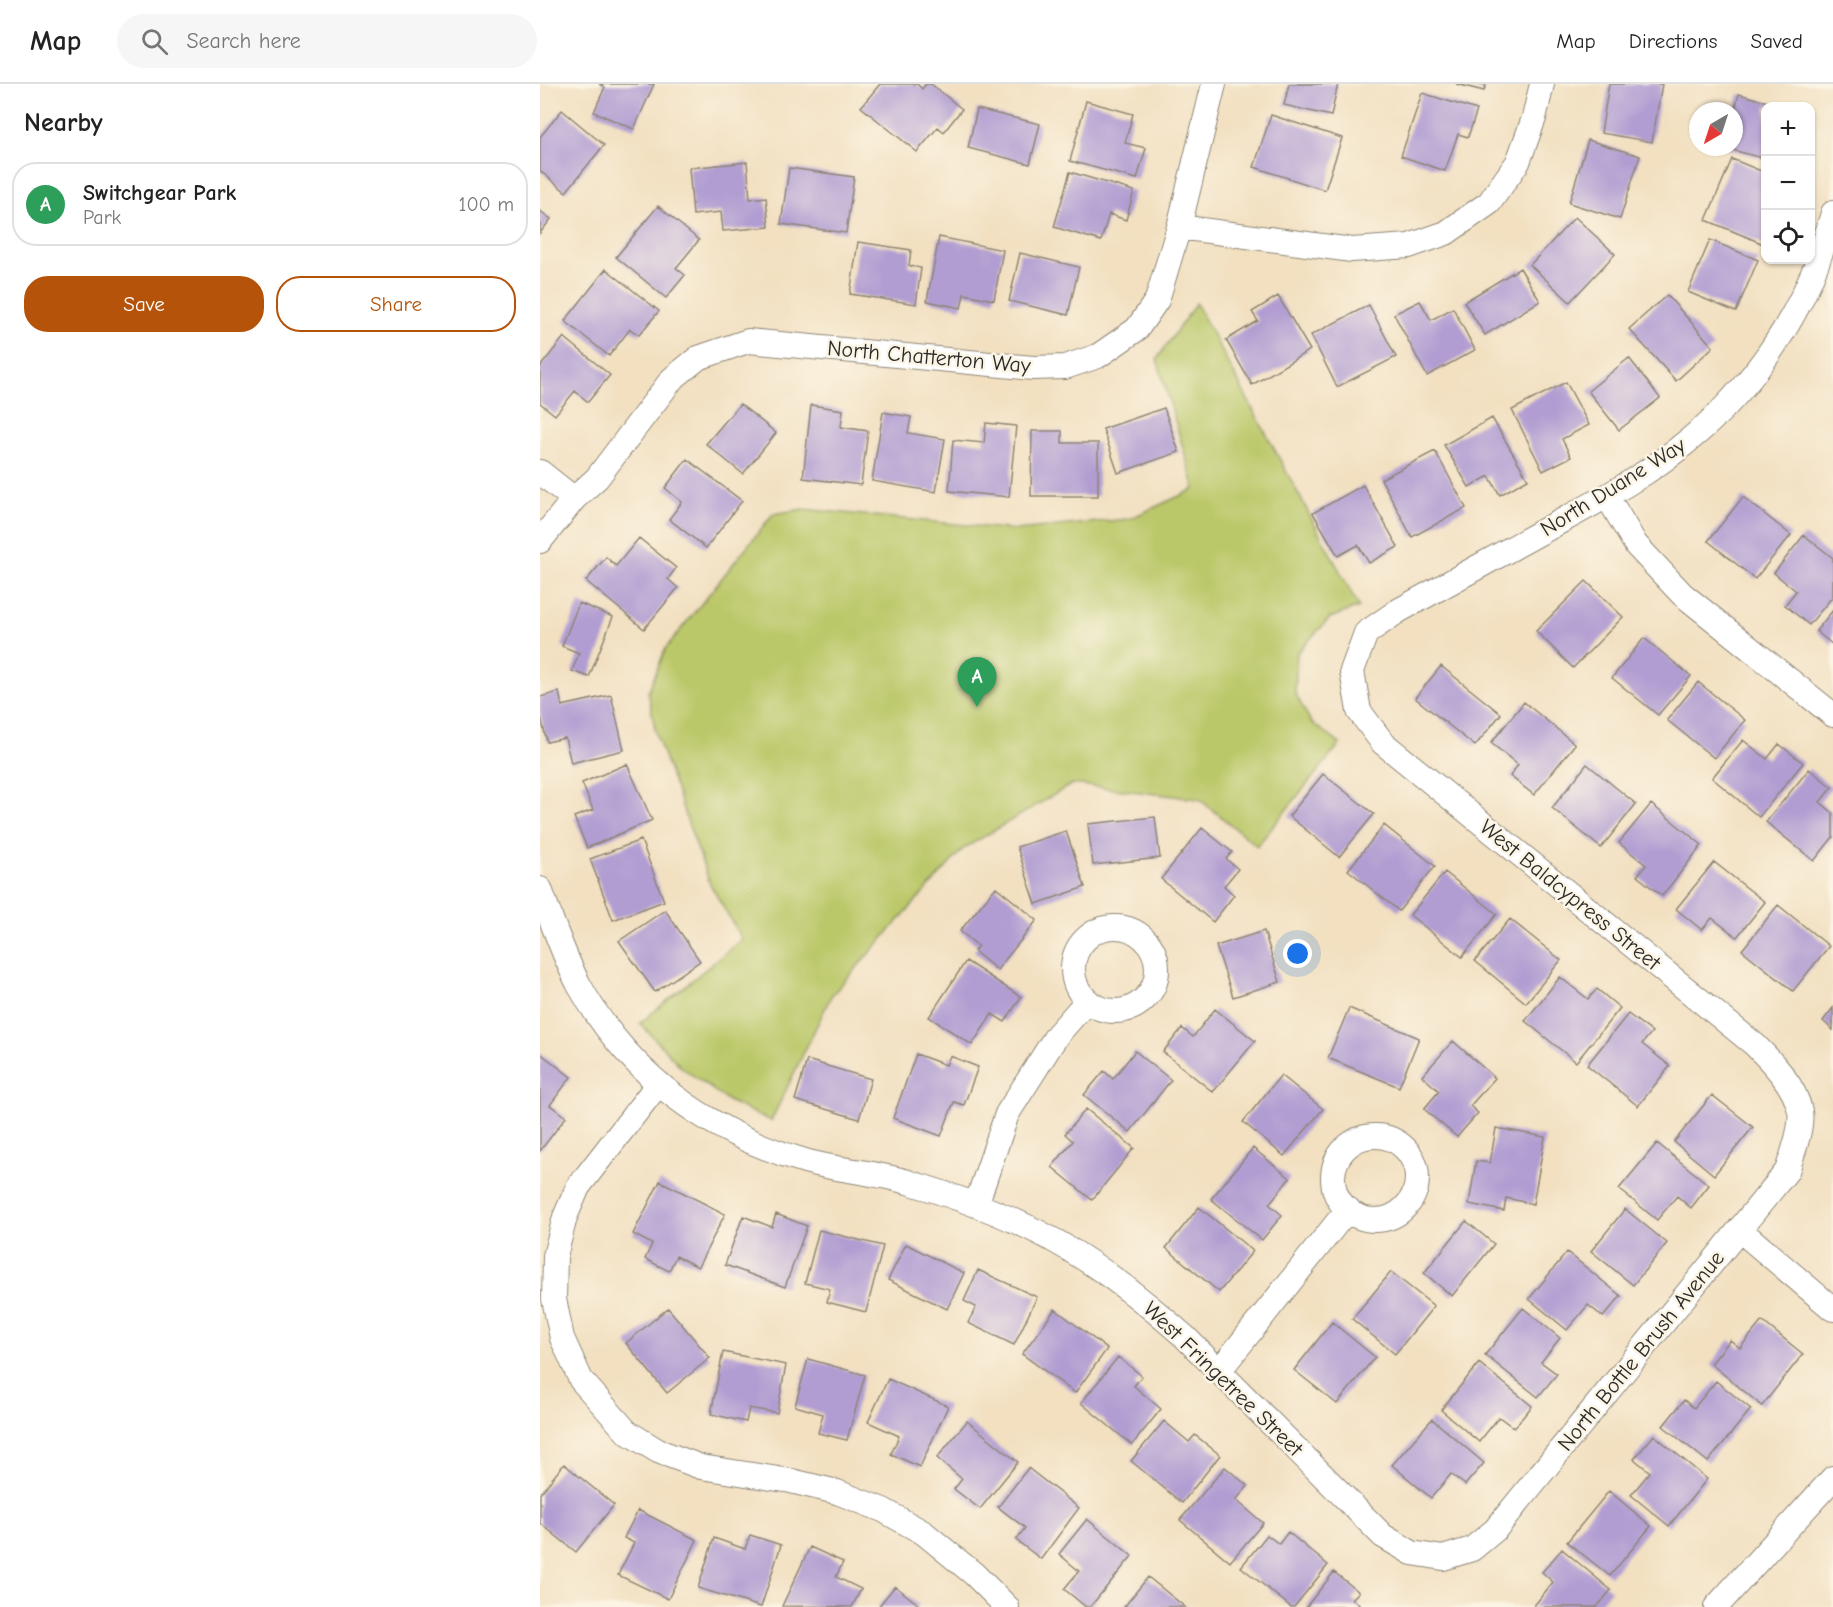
<!DOCTYPE html>
<html lang="en">
<head>
<meta charset="utf-8">
<style>
  body { margin:0; font-family:"Comic Neue",sans-serif; background:#f6f6f6; color:#222 }
  .controls { position:absolute; right:18px; top:18px; display:grid; overflow:hidden; border-radius:12px; box-shadow:0 2px 4px #0004 }
  .controls button { width:54px; height:54px; display:grid; place-items:center; padding:0; border:0; border-bottom:2px solid #e0e0e0; background:#fff; color:#222; font:30px sans-serif }
  .compass { position:absolute; left:1149px; top:18px; width:54px; height:54px; border-radius:50%; background:#fff; box-shadow:0 2px 4px #0004; rotate:219deg }
  .you { position:absolute; left:758px; top:870px; width:21px; height:21px; margin:-15px; border:4px solid #fff; border-radius:50%; background:#1a73e8; box-shadow:0 0 0 9px #1a73e833 }
  .badge { display:grid; place-items:center; width:39px; height:39px; border-radius:50%; background:#b45309; color:#fff; font-size:20px; font-weight:700 }
  .pin { position:absolute; translate:-50% -50px; filter:drop-shadow(0 2px 3px #0008) }
  .pin::after { content:''; position:absolute; top:32px; width:21px; height:18px; background:inherit; clip-path:polygon(0 0,100% 0,50% 100%) }
  .list { margin:0; padding:0; list-style:none }
  h2 { display:flex; justify-content:space-between; align-items:center; height:78px; margin:0; padding:0 24px; font-size:26px }
  h2 small { font-size:20px; font-weight:400; color:#767676 }
  .list li { display:grid; grid-template-columns:39px 1fr auto; gap:18px; align-items:center; box-sizing:border-box; height:84px; margin:0 12px 12px; padding:0 12px; border:2px solid #e0e0e0; border-radius:24px }
  .list b { display:block; font-size:22px; white-space:nowrap }
  .list p { margin:0; font-size:20px; white-space:nowrap; color:#767676 }
  .list em { font-size:20px; font-style:normal; color:#767676 }
  .actions { display:flex; gap:12px; padding:18px 24px }
  .actions a { flex:1; padding:14px 0; border:2px solid #b45309; border-radius:24px; text-align:center; font-size:21px; color:#b45309 }
  .actions .main { background:#b45309; color:#fff }
  .icon { flex:none; width:33px; height:33px; fill:none; stroke:currentColor; stroke-width:2; stroke-linecap:round; stroke-linejoin:round }
  .map { position:relative; flex:none; width:1293px; height:1523px; overflow:hidden }
  header { display:flex; align-items:center; gap:36px; box-sizing:border-box; height:84px; padding:0 30px; background:#fff; border-bottom:2px solid #e0e0e0 }
  header strong { font-size:28px }
  nav { display:flex; gap:33px; margin-inline-start:auto; font-size:21px }
  .search { width:420px; height:54px; background:#f6f6f6; display:flex; align-items:center; gap:15px; box-sizing:border-box; padding:0 21px; border-radius:33px; color:#767676; font-size:22px }
  main { display:flex }
  aside { flex:1; background:#fff }
  .map>svg:first-child { display:block }
  .green { fill:#bbc869; stroke:#737a4a; stroke-width:1.5 }
  .building { fill:#b19dd2 }
  .lines { fill:none; stroke-linecap:round; stroke-linejoin:round }
  .street-casing { stroke:#8e8676; stroke-width:26 }
  .street { stroke:#fff; stroke-width:24 }
  .labels { text-anchor:middle; dominant-baseline:central; stroke-width:5; stroke-linejoin:round; paint-order:stroke }
  .street-label { font-size:22px; fill:#2b2b2b; stroke:#fcf5e5 }
</style>
</head>
<body>
<header>
<strong>Map</strong>
<div class="search"><svg class="icon" aria-label="search" viewBox="0 0 24 24"><circle cx="10" cy="10" r="6"/><path d="M15 15l6 6"/></svg>Search here</div>
<nav><a>Map</a><a>Directions</a><a>Saved</a></nav>
</header>
<main>
<aside>
<h2>Nearby<small></small></h2>
<ul class="list">
<li><span class="badge" style="background:#2e9e5b">A</span><div><b>Switchgear Park</b><p>Park</p></div><em>100 m</em></li>
</ul>
<div class="actions"><a class="main">Save</a><a>Share</a></div>
</aside>
<div class="map">
<svg width="1293" height="1523" viewBox="0 0 1293 1523">
  <rect width="100%" height="100%" fill="#fcf5e5"/>
  <filter id="ink" filterUnits="userSpaceOnUse"><feTurbulence type="fractalNoise" baseFrequency=".0167" numOctaves="2"/><feDisplacementMap in="SourceGraphic" scale="12" xChannelSelector="R" yChannelSelector="G"/><feConvolveMatrix kernelMatrix="1 2 1 2 8 2 1 2 1" color-interpolation-filters="sRGB"/></filter>
  <filter id="wash" filterUnits="userSpaceOnUse"><feTurbulence type="fractalNoise" baseFrequency=".008" numOctaves="4" result="noise"/><feDisplacementMap in="SourceGraphic" scale="24" xChannelSelector="R" yChannelSelector="G"/><feGaussianBlur stdDeviation="1.35" result="paint"/><feColorMatrix in="noise" values="0 0 0 0 0 0 0 0 0 0 0 0 0 0 0 0 0 1.4 0 .05"/><feComposite in="paint" operator="in"/></filter>
  <g filter="url(#wash)">
    <rect width="100%" height="100%" fill="#f2e0c1"/>
    <path class="green" d="M 656,219 L 819,523 L 790,534 L 757,569 L 755,609 L 771,638 L 800,660 L 717,762 L 659,715 L 532,700 L 423,765 L 291,912 L 231,1037 L 190,1018 L 141,983 L 100,939 L 202,855 L 170,800 L 116,650 L 108,608 L 126,564 L 233,430 L 263,425 L 476,446 L 589,435 L 655,405 L 617,275 Z"/>
    <g id="blocks">
      <path class="building" d="M 59,0 L 114,0 L 94,45 L 54,28 L 65,3 Z
        M 340,0 L 377,0 L 382,5 L 386,0 L 391,0 L 422,25 L 404,48 L 398,43 L 377,68 L 321,23 Z
        M 749,0 L 798,0 L 791,32 L 744,21 Z
        M 916,0 L 946,0 L 944,7 Z
        M 1069,0 L 1122,0 L 1112,58 L 1061,49 Z
        M 882,9 L 937,26 L 928,53 L 918,50 L 905,87 L 861,72 Z
        M 1199,10 L 1242,22 L 1226,22 L 1226,75 L 1185,64 L 1194,63 L 1194,29 Z
        M 546,17 L 593,30 L 585,59 L 606,64 L 597,95 L 530,77 Z
        M 437,25 L 500,40 L 490,80 L 428,64 Z
        M 22,26 L 64,61 L 26,108 L 0,87 L 0,53 Z
        M 731,31 L 802,54 L 785,106 L 714,83 Z
        M 1048,56 L 1100,72 L 1080,135 L 1029,119 Z
        M 1192,75 L 1226,89 L 1226,161 L 1166,136 Z
        M 207,78 L 210,115 L 226,113 L 229,143 L 183,147 L 181,128 L 153,131 L 149,84 Z
        M 249,84 L 314,93 L 306,149 L 241,140 Z
        M 530,88 L 594,107 L 586,136 L 569,130 L 561,157 L 514,143 Z
        M 118,122 L 159,156 L 136,184 L 145,191 L 126,214 L 76,173 Z
        M 0,127 L 11,135 L 0,149 Z
        M 1035,133 L 1075,170 L 1030,218 L 990,181 Z
        M 399,153 L 463,166 L 454,216 L 424,210 L 421,224 L 387,217 Z
        M 1170,156 L 1218,176 L 1196,228 L 1148,208 Z
        M 318,158 L 371,166 L 369,182 L 381,184 L 376,220 L 310,210 Z
        M 480,169 L 539,183 L 528,231 L 469,217 Z
        M 980,184 L 1000,217 L 945,251 L 924,218 Z
        M 66,185 L 119,227 L 99,251 L 90,245 L 69,272 L 25,237 Z
        M 1127,211 L 1173,263 L 1136,297 L 1089,245 Z
        M 738,212 L 770,266 L 712,301 L 686,256 L 718,237 L 712,228 Z
        M 880,217 L 891,236 L 913,224 L 935,266 L 887,292 L 854,230 Z
        M 829,221 L 856,273 L 797,303 L 771,251 Z
        M 24,253 L 70,291 L 48,318 L 35,307 L 15,331 L 0,319 L 0,283 Z
        M 1089,274 L 1120,314 L 1079,346 L 1048,307 Z
        M 1026,298 L 1049,341 L 1022,355 L 1031,373 L 1003,387 L 972,326 Z
        M 200,320 L 236,349 L 203,390 L 166,360 Z
        M 271,321 L 303,326 L 301,343 L 328,347 L 321,401 L 263,394 Z
        M 624,324 L 639,368 L 578,389 L 563,345 Z
        M 343,328 L 371,333 L 368,349 L 405,355 L 396,408 L 332,397 Z
        M 952,334 L 988,395 L 960,411 L 949,392 L 929,403 L 904,361 Z
        M 446,339 L 476,342 L 469,413 L 409,407 L 413,356 L 444,359 Z
        M 492,347 L 522,347 L 522,359 L 558,359 L 558,412 L 491,412 Z
        M 895,367 L 926,424 L 872,453 L 841,395 Z
        M 147,375 L 202,417 L 166,464 L 129,435 L 142,418 L 125,404 Z
        M 823,401 L 858,463 L 829,479 L 818,461 L 798,472 L 773,429 Z
        M 1203,413 L 1251,451 L 1215,495 L 1168,457 Z
        M 1264,451 L 1293,474 L 1293,512 L 1269,541 L 1245,521 L 1256,507 L 1234,489 Z
        M 99,454 L 136,484 L 128,495 L 138,504 L 104,545 L 46,497 L 66,473 L 76,482 Z
        M 1046,497 L 1083,533 L 1033,584 L 996,547 Z
        M 39,519 L 73,533 L 49,593 L 32,587 L 39,569 L 22,562 Z
        M 1293,526 L 1293,561 L 1276,547 Z
        M 1104,554 L 1151,592 L 1118,631 L 1072,594 Z
        M 901,582 L 961,630 L 935,662 L 875,614 Z
        M 1158,598 L 1205,636 L 1174,674 L 1127,636 Z
        M 19,608 L 22,622 L 71,611 L 84,666 L 31,679 L 25,654 L 7,658 L 0,630 L 0,613 Z
        M 984,618 L 1035,660 L 994,711 L 970,692 L 978,681 L 951,659 Z
        M 1203,656 L 1227,675 L 1239,660 L 1263,679 L 1219,733 L 1172,694 Z
        M 87,680 L 112,736 L 47,764 L 34,733 L 53,726 L 42,699 Z
        M 1047,680 L 1096,720 L 1061,764 L 1012,724 Z
        M 1269,685 L 1292,703 L 1280,718 L 1293,729 L 1293,753 L 1274,777 L 1226,738 Z
        M 783,690 L 834,730 L 799,773 L 749,732 Z
        M 1111,720 L 1162,761 L 1122,812 L 1097,792 L 1106,781 L 1079,759 Z
        M 615,733 L 620,774 L 553,781 L 548,740 Z
        M 844,741 L 895,782 L 859,827 L 808,786 Z
        M 662,744 L 692,768 L 686,775 L 698,785 L 684,802 L 694,811 L 673,838 L 621,795 Z
        M 526,747 L 545,803 L 496,820 L 477,763 Z
        M 101,756 L 124,817 L 73,836 L 50,775 Z
        M 1174,778 L 1225,818 L 1197,853 L 1172,834 L 1162,846 L 1136,825 Z
        M 905,788 L 957,830 L 922,873 L 870,831 Z
        M 456,803 L 497,836 L 457,886 L 434,867 L 438,862 L 420,847 Z
        M 1238,821 L 1289,862 L 1253,907 L 1202,866 Z
        M 125,826 L 160,877 L 115,908 L 79,857 Z
        M 970,835 L 1021,876 L 986,919 L 935,877 Z
        M 724,847 L 740,898 L 693,913 L 676,862 Z
        M 426,877 L 481,913 L 465,938 L 452,930 L 432,961 L 389,933 Z
        M 1020,893 L 1048,915 L 1057,905 L 1080,924 L 1036,978 L 985,937 Z
        M 809,924 L 879,954 L 859,1003 L 788,974 Z
        M 1293,924 L 1293,946 L 1283,937 Z
        M 675,925 L 715,957 L 673,1008 L 623,968 L 642,944 L 653,953 Z
        M 1088,930 L 1112,948 L 1102,960 L 1130,982 L 1098,1022 L 1047,981 Z
        M 913,957 L 955,994 L 930,1022 L 938,1029 L 917,1053 L 884,1025 L 899,1007 L 882,992 Z
        M 595,967 L 631,996 L 590,1048 L 544,1011 L 564,987 L 573,995 Z
        M 0,969 L 31,993 L 10,1021 L 26,1033 L 0,1067 Z
        M 376,970 L 406,981 L 410,972 L 438,983 L 424,1021 L 414,1018 L 401,1052 L 353,1034 Z
        M 267,976 L 331,995 L 319,1035 L 255,1016 Z
        M 741,991 L 783,1025 L 744,1072 L 703,1038 Z
        M 1172,1011 L 1213,1043 L 1174,1091 L 1134,1058 Z
        M 546,1025 L 594,1064 L 552,1116 L 512,1083 L 533,1057 L 525,1050 Z
        M 956,1044 L 1005,1053 L 993,1120 L 966,1114 L 964,1127 L 929,1120 L 936,1077 L 950,1079 Z
        M 1117,1059 L 1169,1101 L 1151,1124 L 1137,1112 L 1117,1136 L 1079,1105 Z
        M 713,1064 L 750,1094 L 729,1120 L 742,1131 L 722,1156 L 671,1115 Z
        M 120,1097 L 185,1130 L 158,1183 L 136,1172 L 129,1187 L 105,1175 L 112,1160 L 93,1150 Z
        M 659,1123 L 713,1167 L 679,1208 L 626,1164 Z
        M 1085,1125 L 1127,1159 L 1093,1201 L 1051,1167 Z
        M 236,1130 L 267,1142 L 245,1203 L 185,1181 L 203,1132 L 232,1143 Z
        M 926,1137 L 954,1160 L 912,1212 L 884,1189 Z
        M 279,1146 L 343,1162 L 326,1228 L 287,1218 L 290,1205 L 265,1199 Z
        M 366,1160 L 424,1189 L 407,1225 L 348,1196 Z
        M 1027,1168 L 1081,1212 L 1063,1233 L 1048,1221 L 1027,1246 L 989,1215 Z
        M 438,1186 L 497,1213 L 474,1261 L 428,1239 L 436,1223 L 424,1217 Z
        M 851,1188 L 894,1222 L 855,1270 L 812,1235 Z
        M 128,1224 L 170,1274 L 127,1309 L 86,1259 Z
        M 983,1224 L 1020,1254 L 1001,1278 L 1017,1290 L 998,1313 L 945,1271 Z
        M 515,1225 L 567,1265 L 535,1309 L 482,1270 Z
        M 1222,1237 L 1263,1270 L 1222,1322 L 1171,1280 L 1190,1256 L 1200,1264 Z
        M 792,1238 L 835,1273 L 797,1320 L 754,1286 Z
        M 183,1268 L 246,1281 L 237,1329 L 209,1324 L 206,1338 L 171,1330 Z
        M 578,1273 L 602,1292 L 594,1302 L 621,1325 L 592,1361 L 541,1319 Z
        M 268,1275 L 325,1291 L 307,1356 L 278,1349 L 283,1330 L 255,1322 Z
        M 939,1279 L 992,1322 L 974,1344 L 959,1333 L 939,1358 L 901,1326 Z
        M 348,1295 L 408,1322 L 380,1383 L 351,1370 L 359,1352 L 328,1338 Z
        M 1176,1297 L 1211,1325 L 1168,1378 L 1123,1342 L 1144,1316 L 1154,1324 Z
        M 892,1335 L 944,1379 L 925,1401 L 911,1390 L 891,1414 L 852,1381 Z
        M 427,1337 L 478,1378 L 440,1425 L 414,1405 L 422,1395 L 397,1374 Z
        M 624,1337 L 649,1358 L 655,1351 L 680,1371 L 642,1419 L 591,1377 Z
        M 1114,1351 L 1167,1395 L 1129,1442 L 1091,1411 L 1110,1388 L 1094,1375 Z
        M 24,1380 L 74,1421 L 36,1468 L 0,1439 L 0,1410 Z
        M 685,1383 L 708,1402 L 696,1416 L 723,1439 L 690,1478 L 640,1436 Z
        M 488,1384 L 539,1424 L 501,1475 L 476,1456 L 485,1444 L 458,1423 Z
        M 1069,1407 L 1111,1442 L 1070,1492 L 1027,1458 Z
        M 98,1426 L 157,1456 L 128,1515 L 78,1491 L 94,1459 L 84,1454 Z
        M 547,1435 L 592,1472 L 550,1523 L 546,1523 L 524,1505 L 539,1487 L 519,1470 Z
        M 748,1448 L 788,1481 L 754,1523 L 751,1523 L 701,1483 L 727,1451 L 739,1460 Z
        M 210,1451 L 241,1461 L 221,1523 L 158,1504 L 174,1454 L 205,1465 Z
        M 270,1463 L 303,1478 L 296,1493 L 321,1505 L 312,1523 L 242,1522 Z
        M 1022,1465 L 1071,1506 L 1057,1523 L 993,1523 L 1013,1498 L 1002,1488 Z
        M 794,1488 L 819,1508 L 812,1515 L 822,1523 L 766,1523 Z
        M 608,1493 L 645,1523 L 584,1523 Z
        M 355,1502 L 379,1521 L 377,1523 L 338,1523 Z"/>
    </g>
  </g>
  <g filter="url(#ink)">
    <use href="#blocks" fill-opacity="0" stroke="#8e8676" stroke-width="1.5"/>
    <g class="lines">
      <defs>
        <path id="street" d="M 639,143 L 812,166 L 869,162 L 906,149 L 949,119 L 978,78 L 994,34 L 1002,0
          M 0,388 L 34,415
          M 1067,412 L 1096,461 L 1142,510 L 1293,631
          M 0,457 L 34,415 L 57,394 L 132,295 L 158,274 L 208,257 L 493,284 L 525,283 L 558,272 L 597,245 L 617,216 L 639,143 L 674,0
          M 0,805 C 12,837 23,871 39,901 C 88,990 168,1049 265,1077 C 300,1087 337,1088 371,1099 C 414,1112 457,1127 498,1148 C 552,1175 600,1213 645,1253 L 843,1452 L 872,1469 L 903,1474 L 932,1465 L 955,1446 L 1247,1087 C 1252,1071 1263,1044 1260,1027 C 1255,1002 1233,979 1215,961 L 843,659 L 819,627 L 812,587 L 826,549 L 858,527 C 910,498 962,470 1014,441 C 1060,416 1108,391 1149,356 C 1208,308 1256,240 1281,168 C 1286,155 1289,142 1293,129
          M533 885a42 42 0 1 1 84 0a42 42 0 1 1-84 0Z
          M 118,1000 L 38,1103 L 25,1133 L 15,1172 L 14,1215 L 22,1254 L 41,1296 L 87,1348 L 118,1367 L 161,1383 L 251,1397 L 297,1408 L 343,1426 L 384,1449 L 434,1490 L 467,1523
          M793 1094a42 42 0 1 1 84 0a42 42 0 1 1-84 0Z
          M 436,1121 L 467,1030 L 517,951 L 547,917
          M 1200,1146 L 1293,1225
          M 679,1287 L 808,1125
          M 1176,1523 L 1293,1394"/>
      </defs>
      <use href="#street" class="street-casing"/>
      <use href="#street" class="street"/>
    </g>
  </g>
  <g class="labels">
    <g class="street-label">
      <text transform="translate(389 273) rotate(5)">North Chatterton Way</text>
      <text transform="translate(1073 403) rotate(-32)">North Duane Way</text>
      <text transform="translate(1030 811) rotate(39)">West Baldcypress Street</text>
      <text transform="translate(1101 1267) rotate(-51)">North Bottle Brush Avenue</text>
      <text transform="translate(683 1295) rotate(44)">West Fringetree Street</text>
    </g>
  </g>
</svg>
<div class="controls">
<button>+</button>
<button>−</button>
<button><svg class="icon" aria-label="locate" viewBox="0 0 24 24"><circle cx="12" cy="12" r="6"/><path d="M12 2v4M12 18v4M2 12h4M18 12h4"/></svg></button>
</div>
<svg class="compass" viewBox="-18 -18 36 36"><path d="M0-13l5 13h-10z" fill="#e53935"/><path d="M0 13l5-13h-10z" fill="#767676"/></svg>
<div class="you"></div>
<div class="pin badge" style="left:437px;top:623px;background:#2e9e5b">A</div>
</div>
</main>
</body>
</html>
